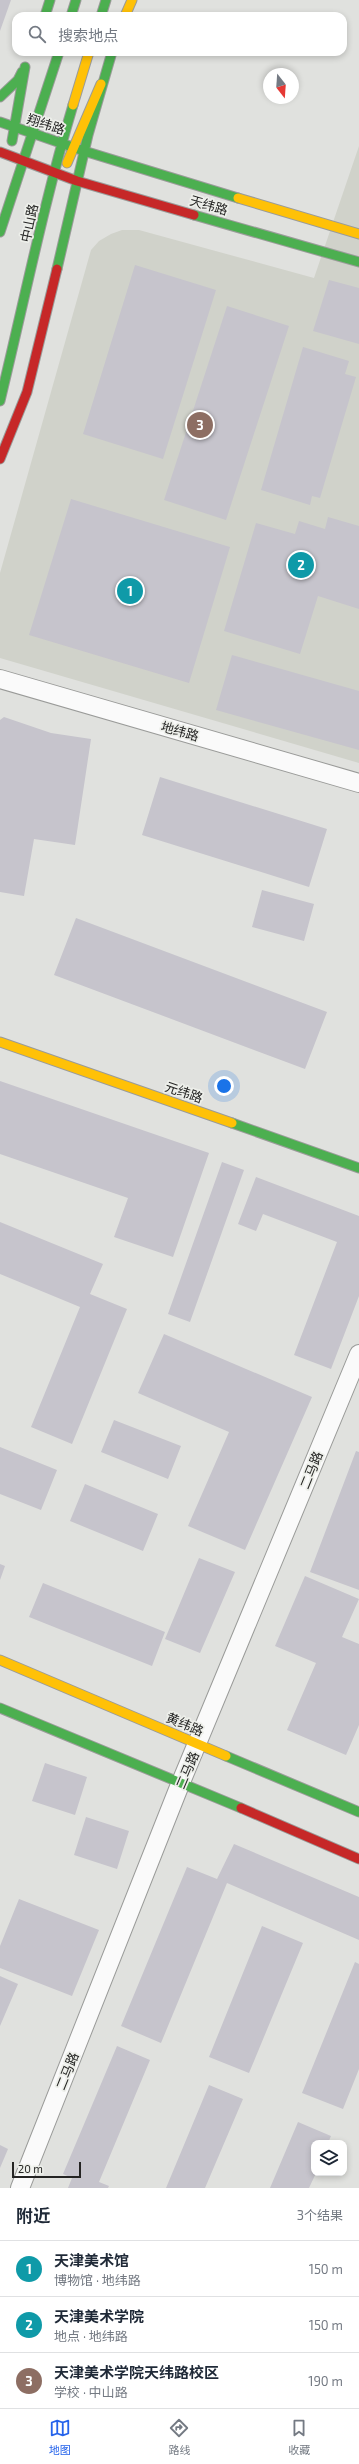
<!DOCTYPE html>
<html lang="zh">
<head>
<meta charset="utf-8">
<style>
  body { margin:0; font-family:"Exo 2","Noto Sans SC",sans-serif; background:#f2f2f3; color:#1f2937 }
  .controls { position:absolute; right:12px; bottom:12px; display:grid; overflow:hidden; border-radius:8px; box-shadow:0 2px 6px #0003 }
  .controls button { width:36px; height:36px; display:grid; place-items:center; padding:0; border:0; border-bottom:1px solid #e0e1e3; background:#fff; color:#1f2937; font:20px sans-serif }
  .compass { position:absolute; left:263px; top:68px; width:36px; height:36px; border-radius:50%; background:#fff; box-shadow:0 2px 6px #0003; rotate:163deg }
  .scale { position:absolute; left:12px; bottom:10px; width:69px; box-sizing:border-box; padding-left:4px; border:2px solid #242423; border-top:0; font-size:11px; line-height:14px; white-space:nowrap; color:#242423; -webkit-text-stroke:3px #edefea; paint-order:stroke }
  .you { position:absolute; left:224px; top:1086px; width:14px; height:14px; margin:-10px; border:3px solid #fff; border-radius:50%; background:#1a73e8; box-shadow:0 0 0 6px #1a73e833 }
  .badge { display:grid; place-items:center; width:26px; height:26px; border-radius:50%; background:#2563eb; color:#fff; font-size:13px; font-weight:700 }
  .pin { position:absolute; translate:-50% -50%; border:2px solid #fff; box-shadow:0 1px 4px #0006 }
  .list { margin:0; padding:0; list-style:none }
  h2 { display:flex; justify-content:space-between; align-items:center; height:52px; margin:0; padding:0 16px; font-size:17px }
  h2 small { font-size:13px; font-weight:400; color:#747a83 }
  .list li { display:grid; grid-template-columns:26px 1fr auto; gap:12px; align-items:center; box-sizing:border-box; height:56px; padding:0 16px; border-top:1px solid #e0e1e3 }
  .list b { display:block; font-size:15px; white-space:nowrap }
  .list p { margin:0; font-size:13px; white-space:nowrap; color:#747a83 }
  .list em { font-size:13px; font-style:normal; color:#747a83 }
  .icon { flex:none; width:22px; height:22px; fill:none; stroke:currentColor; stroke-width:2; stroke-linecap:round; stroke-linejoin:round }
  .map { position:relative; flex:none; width:359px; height:2188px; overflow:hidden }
  .search { position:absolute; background:#fff; box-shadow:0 2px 6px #0003; left:12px; right:12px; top:12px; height:44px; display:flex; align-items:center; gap:10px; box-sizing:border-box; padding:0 14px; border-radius:12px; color:#747a83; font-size:15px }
  .sheet { height:220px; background:#fff }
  nav { display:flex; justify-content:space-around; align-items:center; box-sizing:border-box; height:56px; border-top:1px solid #e0e1e3; background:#fff; font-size:11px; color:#747a83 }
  nav a { display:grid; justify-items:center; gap:2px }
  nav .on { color:#2563eb }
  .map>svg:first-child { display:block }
  .built { fill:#d0d2ca }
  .building { fill:#c6c4cc }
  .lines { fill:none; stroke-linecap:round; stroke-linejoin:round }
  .street-casing { stroke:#9a9b99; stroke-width:20 }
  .fast-casing { stroke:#9a9b99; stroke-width:11 }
  .slow-casing { stroke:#9a9b99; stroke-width:11 }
  .jam-casing { stroke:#9a9b99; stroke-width:11 }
  .street { stroke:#fafafa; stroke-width:18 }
  .fast { stroke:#4caf50; stroke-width:9 }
  .slow { stroke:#ffc107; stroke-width:9 }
  .jam { stroke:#c62828; stroke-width:9 }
  .labels { text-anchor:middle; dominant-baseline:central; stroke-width:3.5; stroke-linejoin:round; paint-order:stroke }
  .street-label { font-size:13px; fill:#242423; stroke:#edefea }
</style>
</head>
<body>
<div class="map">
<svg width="359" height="2188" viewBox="0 0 359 2188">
  <rect width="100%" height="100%" fill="#e0e1de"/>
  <path class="built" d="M 359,146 L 359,763 L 0,658 L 0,573 L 91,250 L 99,241 L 111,234 L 122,230 L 139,230 L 314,278 Z"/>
  <path class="building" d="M 0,0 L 11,0 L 0,31 Z
    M 135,265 L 216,290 L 163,459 L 83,434 Z
    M 329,280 L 359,288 L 359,344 L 313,331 Z
    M 227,306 L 289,326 L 226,520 L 164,500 Z
    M 303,347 L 349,361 L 345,374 L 356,377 L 320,498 L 312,496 L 310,505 L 261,490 Z
    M 71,499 L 230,547 L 189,683 L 29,635 Z
    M 328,517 L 359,526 L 359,609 L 318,596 L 300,654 L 224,631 L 256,523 L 295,534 L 299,521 L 325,529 Z
    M 232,655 L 359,691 L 359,750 L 216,710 Z
    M 4,717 L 51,733 L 91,739 L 75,845 L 34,839 L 24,896 L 0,892 L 0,720 Z
    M 160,777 L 327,829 L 309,887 L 142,835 Z
    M 262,890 L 314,904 L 304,941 L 252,927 Z
    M 76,918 L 327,1012 L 305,1069 L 54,975 Z
    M 0,1081 L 209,1153 L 173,1257 L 114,1237 L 128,1198 L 0,1154 Z
    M 222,1162 L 244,1170 L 190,1322 L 168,1314 Z
    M 256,1177 L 359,1216 L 359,1296 L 331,1369 L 294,1355 L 337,1242 L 263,1214 L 256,1231 L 238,1224 Z
    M 0,1222 L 103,1264 L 90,1294 L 127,1309 L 72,1444 L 31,1427 L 80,1307 L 0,1274 Z
    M 164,1334 L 312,1397 L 245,1550 L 188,1526 L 229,1432 L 138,1393 Z
    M 114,1420 L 181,1446 L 168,1479 L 101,1452 Z
    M 0,1447 L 57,1470 L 41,1510 L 0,1494 Z
    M 356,1451 L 359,1452 L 359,1590 L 310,1572 Z
    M 85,1484 L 158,1514 L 143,1551 L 70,1521 Z
    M 199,1558 L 235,1572 L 200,1653 L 165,1639 Z
    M 0,1564 L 5,1566 L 0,1580 Z
    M 305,1576 L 359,1599 L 342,1637 L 359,1644 L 359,1725 L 346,1755 L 287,1730 L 316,1663 L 275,1646 Z
    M 43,1583 L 165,1632 L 152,1666 L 29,1617 Z
    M 45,1763 L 87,1777 L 75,1815 L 32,1801 Z
    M 86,1817 L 129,1831 L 117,1869 L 74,1855 Z
    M 234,1844 L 359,1897 L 359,1940 L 227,1883 L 161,2043 L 121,2026 L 187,1867 L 217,1879 Z
    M 19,1899 L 99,1930 L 72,1996 L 0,1968 L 0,1946 Z
    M 262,1926 L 303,1943 L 249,2073 L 209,2057 Z
    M 355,1962 L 359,1964 L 359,2069 L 343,2109 L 302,2093 Z
    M 0,1976 L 18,1984 L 0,2026 Z
    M 117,2046 L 150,2060 L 99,2182 L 109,2186 L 108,2188 L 68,2188 L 72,2178 L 63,2174 Z
    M 209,2085 L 243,2099 L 205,2188 L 166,2188 Z
    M 298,2122 L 331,2136 L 328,2143 L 314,2143 L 316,2173 L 309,2188 L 270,2188 Z
    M 0,2145 L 8,2149 L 0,2168 Z"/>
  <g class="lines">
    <defs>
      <path id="street" d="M 0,679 L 359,783
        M 20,2188 L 181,1782 L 359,1354"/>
      <path id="fast" d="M 45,16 L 50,0
        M 71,16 L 76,0
        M 101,16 L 106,0
        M 0,97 L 18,80 L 22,72
        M 0,122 L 84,151 L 238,198
        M 12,141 L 25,67
        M 194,215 L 359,262
        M 0,232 L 59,52
        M 57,269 L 88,135 L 112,52
        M 0,401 C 24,302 44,202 73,105
        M 232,1123 L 359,1168
        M 0,1708 L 241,1808
        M 226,1756 L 359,1812"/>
      <path id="slow" d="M 125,16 L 132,0
        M 73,105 L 89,52
        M 67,163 L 101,84
        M 238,198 L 359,234
        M 0,1042 L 232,1123
        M 0,1660 L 226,1756"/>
      <path id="jam" d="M 0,152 L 77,181 L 194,215
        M 0,459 L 27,392 L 57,269
        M 241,1808 L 359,1859"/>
    </defs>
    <use href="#street" class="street-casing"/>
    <use href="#fast" class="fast-casing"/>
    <use href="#slow" class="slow-casing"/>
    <use href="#jam" class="jam-casing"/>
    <use href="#street" class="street"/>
    <use href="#fast" class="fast"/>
    <use href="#slow" class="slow"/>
    <use href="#jam" class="jam"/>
  </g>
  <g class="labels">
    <g class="street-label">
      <text transform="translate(46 124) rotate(18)">翔纬路</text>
      <text transform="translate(209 205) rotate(16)">天纬路</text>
      <text transform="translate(29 223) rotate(-78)">中山路</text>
      <text transform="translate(180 731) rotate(16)">地纬路</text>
      <text transform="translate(184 1092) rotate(19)">元纬路</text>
      <text transform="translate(311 1470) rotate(-68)">二马路</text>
      <text transform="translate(185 1724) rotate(23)">黄纬路</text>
      <text transform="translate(187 1770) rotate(-67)">二马路</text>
      <text transform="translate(67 2071) rotate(-68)">二马路</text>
    </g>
  </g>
</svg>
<div class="controls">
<button><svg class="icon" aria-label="layers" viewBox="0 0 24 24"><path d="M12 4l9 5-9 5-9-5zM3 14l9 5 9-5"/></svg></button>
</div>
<svg class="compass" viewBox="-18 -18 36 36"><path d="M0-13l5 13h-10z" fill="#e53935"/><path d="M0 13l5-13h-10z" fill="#747a83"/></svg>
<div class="scale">20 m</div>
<div class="you"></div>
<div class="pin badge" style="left:130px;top:591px;background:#0f9aa8">1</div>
<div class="pin badge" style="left:301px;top:565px;background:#0f9aa8">2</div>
<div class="pin badge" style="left:200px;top:425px;background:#8d6e63">3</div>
<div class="search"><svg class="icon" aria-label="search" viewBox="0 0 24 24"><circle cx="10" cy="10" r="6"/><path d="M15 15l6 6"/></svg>搜索地点</div>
</div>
<section class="sheet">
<h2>附近<small>3个结果</small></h2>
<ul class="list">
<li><span class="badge" style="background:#0f9aa8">1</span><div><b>天津美术馆</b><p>博物馆 · 地纬路</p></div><em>150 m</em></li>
<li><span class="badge" style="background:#0f9aa8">2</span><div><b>天津美术学院</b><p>地点 · 地纬路</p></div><em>150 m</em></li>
<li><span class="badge" style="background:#8d6e63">3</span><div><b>天津美术学院天纬路校区</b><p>学校 · 中山路</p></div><em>190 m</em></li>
</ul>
</section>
<nav>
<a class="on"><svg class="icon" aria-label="map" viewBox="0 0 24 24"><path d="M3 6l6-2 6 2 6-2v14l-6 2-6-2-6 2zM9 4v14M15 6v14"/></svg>地图</a>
<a><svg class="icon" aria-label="directions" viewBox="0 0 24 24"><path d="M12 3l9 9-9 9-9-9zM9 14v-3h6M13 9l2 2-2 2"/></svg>路线</a>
<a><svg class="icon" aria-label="saved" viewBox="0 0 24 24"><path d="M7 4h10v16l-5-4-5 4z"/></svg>收藏</a>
</nav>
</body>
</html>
